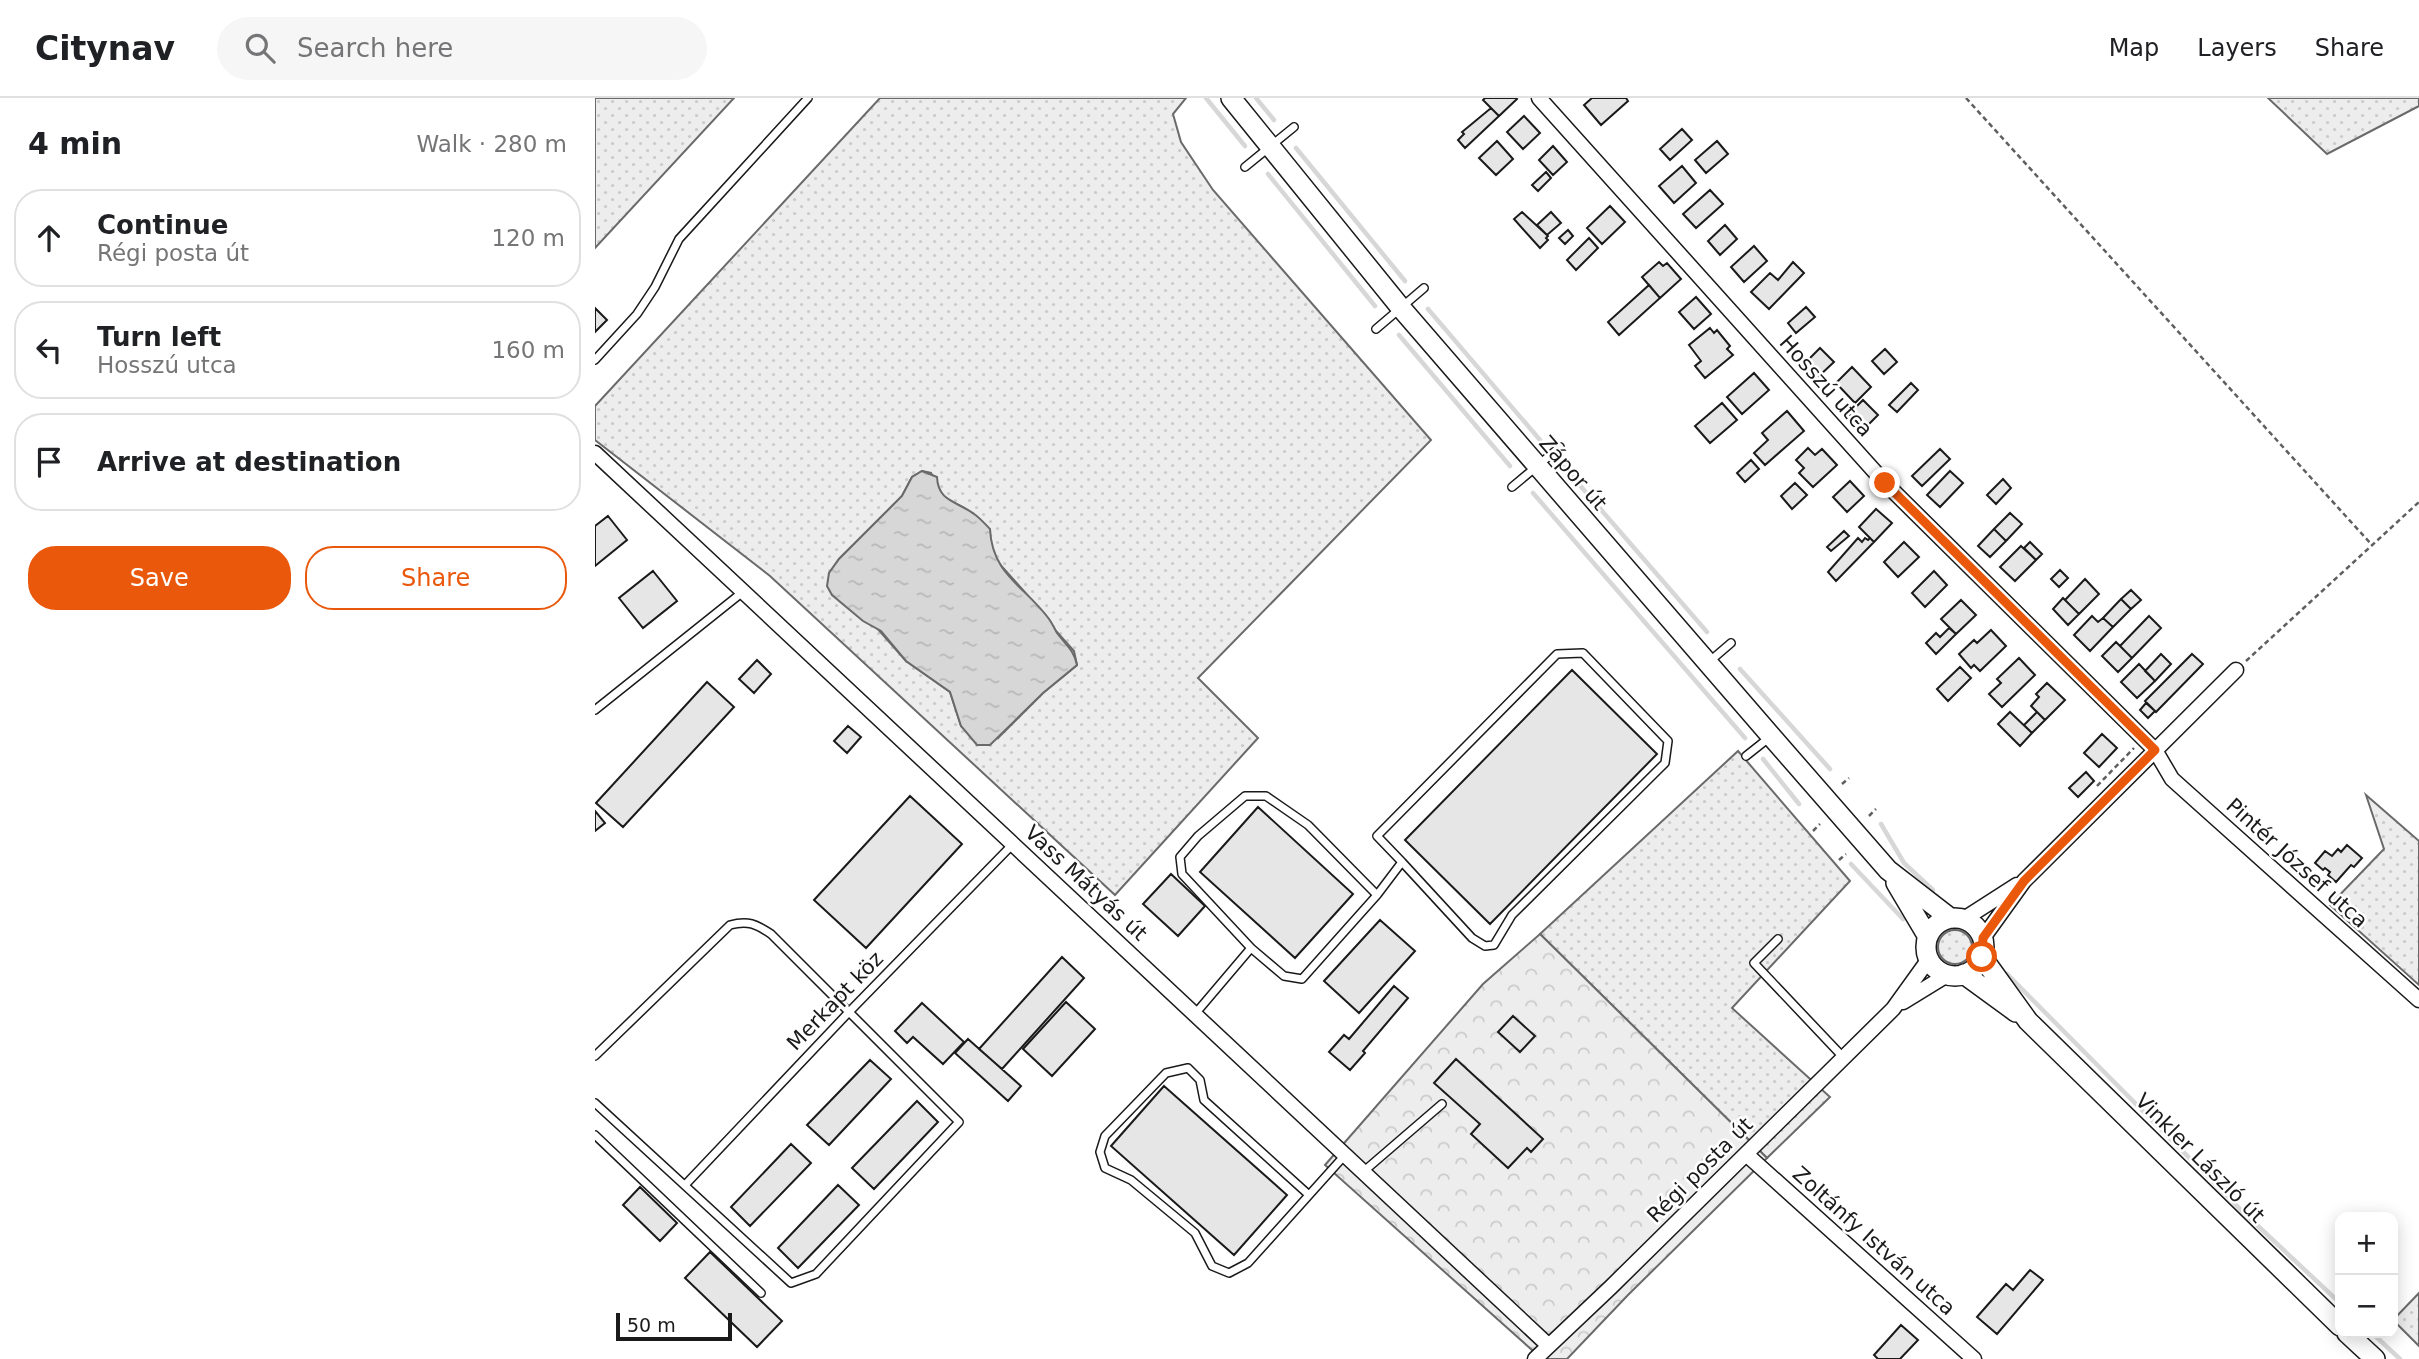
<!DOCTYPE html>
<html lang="en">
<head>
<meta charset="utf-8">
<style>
  body { margin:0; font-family:"DejaVu Sans",sans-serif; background:#f6f6f6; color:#202124 }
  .controls { position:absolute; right:21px; bottom:21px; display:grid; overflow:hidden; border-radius:14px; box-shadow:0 4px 18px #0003 }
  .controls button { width:63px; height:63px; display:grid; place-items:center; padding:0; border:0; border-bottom:2px solid #e0e0e0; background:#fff; color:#202124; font:35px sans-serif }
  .scale { position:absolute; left:21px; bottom:18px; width:116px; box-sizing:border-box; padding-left:7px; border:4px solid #1a1a1a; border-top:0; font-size:19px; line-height:24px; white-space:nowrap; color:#1a1a1a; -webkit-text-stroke:5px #fff; paint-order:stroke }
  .stop { position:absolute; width:21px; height:21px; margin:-16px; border:5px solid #ea580c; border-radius:50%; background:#fff }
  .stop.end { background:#ea580c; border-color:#fff; box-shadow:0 2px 7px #0008 }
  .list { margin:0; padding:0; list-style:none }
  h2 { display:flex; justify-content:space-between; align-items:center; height:91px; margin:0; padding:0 28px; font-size:30px }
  h2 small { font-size:23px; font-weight:400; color:#757577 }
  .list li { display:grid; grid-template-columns:46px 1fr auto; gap:21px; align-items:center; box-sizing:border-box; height:98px; margin:0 14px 14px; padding:0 14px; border:2px solid #e0e0e0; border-radius:28px }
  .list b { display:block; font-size:26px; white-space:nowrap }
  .list p { margin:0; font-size:23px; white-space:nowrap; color:#757577 }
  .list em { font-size:23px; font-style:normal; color:#757577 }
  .actions { display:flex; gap:14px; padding:21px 28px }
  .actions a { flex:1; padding:16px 0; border:2px solid #ea580c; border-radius:28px; text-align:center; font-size:24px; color:#ea580c }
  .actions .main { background:#ea580c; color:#fff }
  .icon { flex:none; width:38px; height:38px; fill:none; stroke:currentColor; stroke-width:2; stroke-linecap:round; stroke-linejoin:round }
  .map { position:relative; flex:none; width:1824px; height:1261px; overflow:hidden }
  header { display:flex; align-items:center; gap:42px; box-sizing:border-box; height:98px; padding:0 35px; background:#fff; border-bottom:2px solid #e0e0e0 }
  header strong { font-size:33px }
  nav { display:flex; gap:38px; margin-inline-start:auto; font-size:24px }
  .search { width:490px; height:63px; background:#f6f6f6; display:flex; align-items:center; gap:18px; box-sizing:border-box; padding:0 24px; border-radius:38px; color:#757577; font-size:26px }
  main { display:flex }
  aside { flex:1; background:#fff }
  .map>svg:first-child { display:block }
  .green { fill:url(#green-dots); stroke:#6a6a6a; stroke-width:2; fill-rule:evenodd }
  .forest { fill:url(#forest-crowns); stroke:#6a6a6a; stroke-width:2 }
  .water { fill:url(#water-ripples); stroke:#6a6a6a; stroke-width:2 }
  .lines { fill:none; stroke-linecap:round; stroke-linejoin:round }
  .stream { stroke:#d7d7d7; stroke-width:4.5 }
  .building { fill:#e6e6e6; stroke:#1a1a1a; stroke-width:2 }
  .lane-casing { stroke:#1a1a1a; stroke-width:10 }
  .street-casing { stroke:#1a1a1a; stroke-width:17 }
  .secondary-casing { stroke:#1a1a1a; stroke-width:22 }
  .path { stroke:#5f5f5f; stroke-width:2.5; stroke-dasharray:5 3.5; stroke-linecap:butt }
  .lane { stroke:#fff; stroke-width:7 }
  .street { stroke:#fff; stroke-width:14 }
  .secondary { stroke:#fff; stroke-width:19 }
  .route { stroke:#ea580c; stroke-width:9 }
  .labels { text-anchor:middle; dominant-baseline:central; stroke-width:5; stroke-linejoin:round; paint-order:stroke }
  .street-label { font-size:21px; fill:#1a1a1a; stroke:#fff }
</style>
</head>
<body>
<header>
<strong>Citynav</strong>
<div class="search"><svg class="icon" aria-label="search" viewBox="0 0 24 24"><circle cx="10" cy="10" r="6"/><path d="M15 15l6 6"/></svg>Search here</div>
<nav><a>Map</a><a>Layers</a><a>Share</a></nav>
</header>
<main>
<aside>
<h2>4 min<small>Walk · 280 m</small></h2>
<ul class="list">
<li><svg class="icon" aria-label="ahead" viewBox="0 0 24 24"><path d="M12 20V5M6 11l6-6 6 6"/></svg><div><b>Continue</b><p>Régi posta út</p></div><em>120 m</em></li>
<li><svg class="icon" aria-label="left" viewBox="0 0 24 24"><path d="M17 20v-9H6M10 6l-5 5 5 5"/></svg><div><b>Turn left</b><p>Hosszú utca</p></div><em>160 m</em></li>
<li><svg class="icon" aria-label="arrive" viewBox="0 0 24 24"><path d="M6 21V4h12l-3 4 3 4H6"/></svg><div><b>Arrive at destination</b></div></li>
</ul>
<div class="actions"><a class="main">Save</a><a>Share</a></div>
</aside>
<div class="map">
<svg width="1824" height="1261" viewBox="0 0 1824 1261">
  <defs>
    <pattern id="green-dots" width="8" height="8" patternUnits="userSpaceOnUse" patternTransform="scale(1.75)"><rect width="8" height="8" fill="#ededed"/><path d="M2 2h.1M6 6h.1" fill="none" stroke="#cbcbcb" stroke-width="1.8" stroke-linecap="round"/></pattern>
    <pattern id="forest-crowns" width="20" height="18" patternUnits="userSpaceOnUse" patternTransform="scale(1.75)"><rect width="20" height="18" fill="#ededed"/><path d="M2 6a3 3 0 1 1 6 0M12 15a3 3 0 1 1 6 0" fill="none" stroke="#cbcbcb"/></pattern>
    <pattern id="water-ripples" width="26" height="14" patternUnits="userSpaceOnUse" patternTransform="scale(1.75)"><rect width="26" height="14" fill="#d7d7d7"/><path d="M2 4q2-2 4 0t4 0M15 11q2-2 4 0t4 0" fill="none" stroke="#b8b8b8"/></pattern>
  </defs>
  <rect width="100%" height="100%" fill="#fff"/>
  <path class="green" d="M 0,0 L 139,0 L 0,150 Z
    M 285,0 L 591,0 L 578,16 L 586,44 L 618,92 L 836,342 L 603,580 L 663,640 L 520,797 L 175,478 L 0,342 L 0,308 ZM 327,373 L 336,375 L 348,398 L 379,416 L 401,462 L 453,520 L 461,533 L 479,553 L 482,567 L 448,595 L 403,640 L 376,637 L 366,628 L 355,594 L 311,563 L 234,476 L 244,461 L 307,398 L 317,379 Z
    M 1673,0 L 1824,0 L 1824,8 L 1732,56 Z
    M 1143,653 L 1255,783 L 1137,910 L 1235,999 L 1172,1060 L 945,836 Z
    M 1771,697 L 1824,743 L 1824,887 L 1735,807 L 1789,751 Z
    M1343 849a17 17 0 1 1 34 0a17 17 0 1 1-34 0Z
    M 1824,1195 L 1824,1248 L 1798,1222 Z"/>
  <path class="forest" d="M 945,836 L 1172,1060 L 1033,1197 L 972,1261 L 947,1261 L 730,1067 L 888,886 Z"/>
  <path class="water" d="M 327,373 L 342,379 C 343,404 362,403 379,416 C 385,420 390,426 395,431 C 397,477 430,488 454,521 C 457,525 459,530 462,535 C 471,547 479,552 482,567 L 448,595 L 395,647 L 382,647 L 366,628 L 355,594 L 311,563 L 286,533 L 268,523 L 237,497 L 232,488 L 234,475 L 244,461 L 307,398 L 317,379 Z"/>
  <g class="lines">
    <path class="stream" d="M 611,0 L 650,48
      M 661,0 L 679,22
      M 701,50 L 810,183
      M 673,76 L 780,208
      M 833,211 L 945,342
      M 804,237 L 915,368
      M 969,369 L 1112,534
      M 938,395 L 1150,640
      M 1145,571 L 1235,671
      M 1168,661 L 1204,706
      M 1286,726 L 1309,765 L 1338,792
      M 1256,766 L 1308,821
      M 1412,876 L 1647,1113 L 1745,1205
      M 1777,1235 L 1805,1261"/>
  </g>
  <path class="building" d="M 890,0 L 921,0 L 922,1 L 904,18 L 888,2 Z
    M 997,0 L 1031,0 L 1033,3 L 1006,27 L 989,7 Z
    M 896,10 L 904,18 L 870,50 L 863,42 L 869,36 L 867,34 Z
    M 929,18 L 945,35 L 928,51 L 912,34 Z
    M 1087,31 L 1097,42 L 1075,62 L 1065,51 Z
    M 902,43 L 918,61 L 901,77 L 884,60 Z
    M 1122,43 L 1133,56 L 1111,75 L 1100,62 Z
    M 958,48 L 972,64 L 958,77 L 944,62 Z
    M 1087,68 L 1101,85 L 1079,105 L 1064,88 Z
    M 951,74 L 956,80 L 943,93 L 937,87 Z
    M 1115,92 L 1128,106 L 1101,130 L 1088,116 Z
    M 1015,108 L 1030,124 L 1007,146 L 992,130 Z
    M 927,114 L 953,138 L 951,140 L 953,142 L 945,150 L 919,121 Z
    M 956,114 L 966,125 L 952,137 L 942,127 Z
    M 1130,127 L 1142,141 L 1125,157 L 1113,143 Z
    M 973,132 L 978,138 L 970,146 L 964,140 Z
    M 994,140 L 1003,150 L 981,172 L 972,162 Z
    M 1159,148 L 1172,163 L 1149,184 L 1136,169 Z
    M 1064,164 L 1068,168 L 1072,165 L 1086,181 L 1065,200 L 1047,179 Z
    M 1198,164 L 1209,175 L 1174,211 L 1156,194 L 1175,175 L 1183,182 Z
    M 1054,187 L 1065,200 L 1024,237 L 1013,224 Z
    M 1101,199 L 1116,216 L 1099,231 L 1084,214 Z
    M 1211,209 L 1220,219 L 1201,235 L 1193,225 Z
    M 0,210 L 12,222 L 0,234 Z
    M 1115,230 L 1119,235 L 1122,232 L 1135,248 L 1132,251 L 1138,257 L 1110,280 L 1100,268 L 1106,263 L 1094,247 Z
    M 1225,250 L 1239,264 L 1224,278 L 1211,264 Z
    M 1290,251 L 1302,264 L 1289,276 L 1277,263 Z
    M 1257,269 L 1276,289 L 1260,305 L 1241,285 Z
    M 1159,275 L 1174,292 L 1147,316 L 1132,299 Z
    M 1316,285 L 1323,292 L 1302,314 L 1294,307 Z
    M 1268,302 L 1283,317 L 1269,331 L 1254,316 Z
    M 1127,305 L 1142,322 L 1115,345 L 1100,328 Z
    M 1192,313 L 1209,333 L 1170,367 L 1159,355 L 1173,342 L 1167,335 Z
    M 1213,350 L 1220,357 L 1227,351 L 1242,367 L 1218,389 L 1204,375 L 1209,370 L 1201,362 Z
    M 1345,351 L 1355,361 L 1327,388 L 1317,378 Z
    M 1156,362 L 1164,371 L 1150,384 L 1142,375 Z
    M 1355,373 L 1368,385 L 1345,409 L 1332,397 Z
    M 1408,381 L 1416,390 L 1401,406 L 1392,397 Z
    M 1255,383 L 1269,398 L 1252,414 L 1238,399 Z
    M 1200,385 L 1212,397 L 1197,411 L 1186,398 Z
    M 1281,411 L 1297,425 L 1279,444 L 1264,429 Z
    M 1415,415 L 1427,426 L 1411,443 L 1399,431 Z
    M 13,418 L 32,442 L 0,468 L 0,428 Z
    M 1399,431 L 1411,443 L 1395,459 L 1383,448 Z
    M 1249,433 L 1254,438 L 1236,453 L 1232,449 Z
    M 1263,440 L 1267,444 L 1270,440 L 1273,442 L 1275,440 L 1279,444 L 1241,483 L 1233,474 Z
    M 1309,444 L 1324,459 L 1303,479 L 1289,464 Z
    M 1435,444 L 1447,456 L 1441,462 L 1429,450 Z
    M 1426,448 L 1441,462 L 1420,483 L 1405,469 Z
    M 1465,472 L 1473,480 L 1464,489 L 1456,481 Z
    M 58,473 L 82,503 L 48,530 L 24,500 Z
    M 1339,473 L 1352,487 L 1330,509 L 1317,495 Z
    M 1490,481 L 1504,496 L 1484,516 L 1470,502 Z
    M 1536,492 L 1546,502 L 1536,511 L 1526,501 Z
    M 1468,500 L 1484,516 L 1473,527 L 1458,511 Z
    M 1526,501 L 1536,511 L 1518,529 L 1508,520 Z
    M 1366,502 L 1381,517 L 1361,536 L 1346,521 Z
    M 1497,518 L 1503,524 L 1508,520 L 1518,529 L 1495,553 L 1479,537 Z
    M 1554,518 L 1566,530 L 1537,560 L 1525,548 Z
    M 1354,530 L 1361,536 L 1341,556 L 1331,545 L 1341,535 L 1345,539 Z
    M 1396,532 L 1411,548 L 1385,573 L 1379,567 L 1376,570 L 1364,556 L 1379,542 L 1382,545 Z
    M 1521,544 L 1537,560 L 1523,574 L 1507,558 Z
    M 1566,556 L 1576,566 L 1560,583 L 1550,573 Z
    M 1597,556 L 1608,566 L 1561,614 L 1550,603 Z
    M 1424,560 L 1440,577 L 1407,609 L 1394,596 L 1406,585 L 1402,581 Z
    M 162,562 L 176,576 L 159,595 L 144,581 Z
    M 1544,566 L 1560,583 L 1542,600 L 1526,584 Z
    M 1365,569 L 1376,580 L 1353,603 L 1342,591 Z
    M 977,572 L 1062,656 L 895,826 L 810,742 Z
    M 112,584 L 139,609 L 28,729 L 1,705 Z
    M 1452,585 L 1470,602 L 1450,622 L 1436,608 L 1444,599 L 1441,596 Z
    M 1551,605 L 1560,613 L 1553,620 L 1545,612 Z
    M 1415,614 L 1437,635 L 1425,648 L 1403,626 Z
    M 1442,614 L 1450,622 L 1437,635 L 1429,627 Z
    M 253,628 L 266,639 L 252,655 L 239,643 Z
    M 1507,636 L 1522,650 L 1504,669 L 1489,655 Z
    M 1491,674 L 1499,683 L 1483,699 L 1474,690 Z
    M 315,698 L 367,746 L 271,850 L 219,802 Z
    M 663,709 L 758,796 L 700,860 L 605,774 Z
    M 0,713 L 10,725 L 0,733 Z
    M 1752,747 L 1767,760 L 1759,769 L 1756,767 L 1741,784 L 1733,777 L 1735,774 L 1730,770 L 1728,772 L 1720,765 L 1730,753 L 1737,758 L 1743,751 L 1746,754 Z
    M 576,776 L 610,808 L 583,838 L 548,806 Z
    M 785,822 L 820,853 L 764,915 L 729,883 Z
    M 467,859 L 489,880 L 407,971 L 384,951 Z
    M 799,888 L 813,900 L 768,953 L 770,955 L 755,972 L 734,954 L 749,937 L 754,941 Z
    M 471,904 L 500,931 L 457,978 L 428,951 Z
    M 327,905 L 369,944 L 348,966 L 318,939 L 312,945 L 300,933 Z
    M 918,918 L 940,938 L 925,954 L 903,934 Z
    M 373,941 L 426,988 L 413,1003 L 360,955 Z
    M 861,961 L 948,1041 L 936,1054 L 932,1050 L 913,1070 L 876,1036 L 885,1026 L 839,985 Z
    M 275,962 L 296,981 L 234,1047 L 212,1027 Z
    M 569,988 L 692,1097 L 639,1157 L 516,1048 Z
    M 322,1003 L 343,1024 L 279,1091 L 257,1070 Z
    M 196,1046 L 216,1065 L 155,1128 L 136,1109 Z
    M 243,1087 L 264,1107 L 203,1170 L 183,1150 Z
    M 45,1089 L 82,1125 L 65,1143 L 28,1107 Z
    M 115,1154 L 187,1223 L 162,1249 L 90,1180 Z
    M 1435,1172 L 1448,1182 L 1402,1236 L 1382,1219 L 1411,1186 L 1418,1192 Z
    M 1306,1227 L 1323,1242 L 1305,1261 L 1283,1261 L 1279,1257 Z"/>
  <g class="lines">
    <defs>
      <path id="lane" d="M 650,69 L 699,29
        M 781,231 L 829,190
        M 0,262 L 42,216 L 60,189 L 84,141 L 213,0
        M 917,389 L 965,349
        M 1115,563 L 1136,545
        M 0,612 L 149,493
        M 1151,658 L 1175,639
        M 1183,841 L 1159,865 L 1248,959
        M 656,850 L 689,878 L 707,881 L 782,797
        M 600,916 L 656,850 L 587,776 L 585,759 L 603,738 L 650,698 L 671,698 L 713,727 L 782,797 L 807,764 L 782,738 L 962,556 L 988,555 L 1073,643 L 1070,665 L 917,817 L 899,847 L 890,848 L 877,840 L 807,764
        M 0,958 L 135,827 C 153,822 161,826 176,836 L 364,1024 L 221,1176 L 196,1185 L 0,1005
        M 0,1037 L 166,1195
        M 768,1074 L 847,1006
        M 90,1087 L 254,914 L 418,746
        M 714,1097 L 609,1002 L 605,982 L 593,970 L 571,975 L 510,1038 L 505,1054 L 510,1070 L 536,1082 L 600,1135 L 617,1168 L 634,1175 L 653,1165 L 750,1057"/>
      <path id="street" d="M 944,0 L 1290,385 L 1560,652 L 1577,681 L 1824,902
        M 0,355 L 953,1247
        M 1369,821 L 1422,787
        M 1388,840 L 1429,783 L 1641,572
        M 1308,904 L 1352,877
        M 1151,1056 L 1379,1261
        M 940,1261 L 1016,1189 L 1298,911 L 1334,861"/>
      <path id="secondary" d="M 636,0 L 806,210 L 1176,638 L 1293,772 L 1355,820
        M 1301,785 L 1333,839
        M1331 849a29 29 0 1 1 58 0a29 29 0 1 1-58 0Z
        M 1387,859 L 1433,923 L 1745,1228
        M 1369,876 L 1421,914
        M 1752,1235 L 1780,1261"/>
    </defs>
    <use href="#lane" class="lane-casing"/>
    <use href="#street" class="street-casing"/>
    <use href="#secondary" class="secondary-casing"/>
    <path class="path" d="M 1371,0 L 1777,447
      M 1651,563 L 1824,404
      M 1247,686 L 1254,680
      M 1502,688 L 1539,650
      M 1274,718 L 1281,711
      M 1218,733 L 1225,726
      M 1244,762 L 1251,756"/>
    <use href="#lane" class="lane"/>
    <use href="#street" class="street"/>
    <use href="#secondary" class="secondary"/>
  </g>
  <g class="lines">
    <path class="route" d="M 1290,385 L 1560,652 L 1429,783 L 1388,840 L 1387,859"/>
  </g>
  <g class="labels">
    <g class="street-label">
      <text transform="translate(1231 288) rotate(48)">Hosszú utca</text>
      <text transform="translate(978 375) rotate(49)">Zápor út</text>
      <text transform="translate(1702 765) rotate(42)">Pintér József utca</text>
      <text transform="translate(491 785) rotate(43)">Vass Mátyás út</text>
      <text transform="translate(240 903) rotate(-46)">Merkapt köz</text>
      <text transform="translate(1605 1060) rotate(45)">Vinkler László út</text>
      <text transform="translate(1105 1072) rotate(-45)">Régi posta út</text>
      <text transform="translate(1279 1143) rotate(42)">Zoltánfy István utca</text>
    </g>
  </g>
</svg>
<div class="controls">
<button>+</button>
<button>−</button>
</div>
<div class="scale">50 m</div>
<div class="stop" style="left:1387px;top:859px"></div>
<div class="stop end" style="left:1290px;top:385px"></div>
</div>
</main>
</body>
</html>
